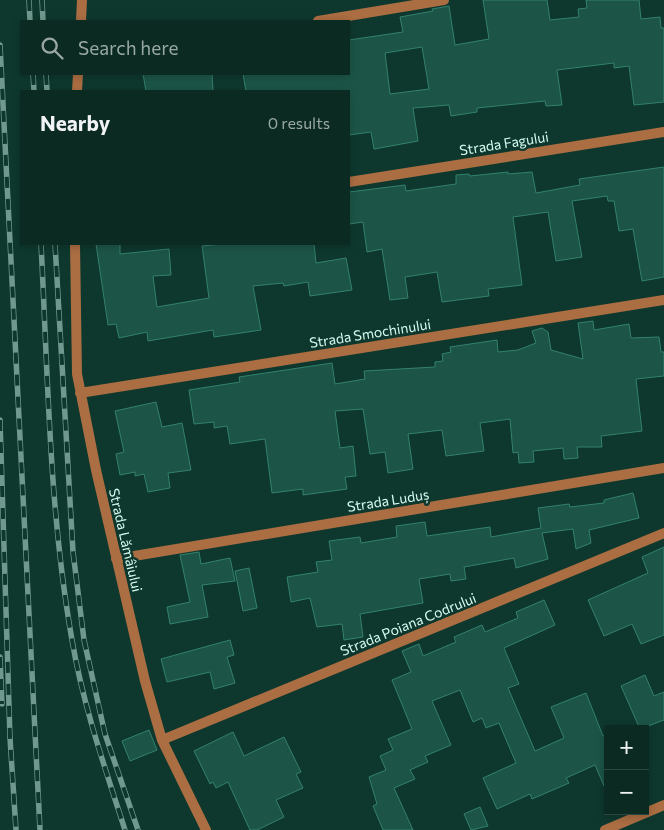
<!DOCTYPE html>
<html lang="en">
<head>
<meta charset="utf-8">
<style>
  body { margin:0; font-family:Commissioner,sans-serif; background:#18362f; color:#f1f3f6 }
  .controls { position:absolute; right:15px; bottom:15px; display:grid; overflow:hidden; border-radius:0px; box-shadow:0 2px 8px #0003 }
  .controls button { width:45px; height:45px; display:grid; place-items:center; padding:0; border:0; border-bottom:1px solid #2a4640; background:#0a2a22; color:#f1f3f6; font:25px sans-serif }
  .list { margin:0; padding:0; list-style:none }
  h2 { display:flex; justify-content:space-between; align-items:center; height:65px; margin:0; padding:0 20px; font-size:21px }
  h2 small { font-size:16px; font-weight:400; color:#99a7a5 }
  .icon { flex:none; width:28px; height:28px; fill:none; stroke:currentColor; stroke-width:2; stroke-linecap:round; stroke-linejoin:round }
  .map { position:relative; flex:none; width:664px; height:830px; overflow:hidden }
  .search { position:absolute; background:#0a2a22; box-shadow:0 2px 8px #0003; left:20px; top:20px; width:330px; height:55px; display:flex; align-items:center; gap:12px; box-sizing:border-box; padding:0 18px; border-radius:0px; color:#99a7a5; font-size:19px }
  .panel { position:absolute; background:#0a2a22; box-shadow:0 2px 8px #0003; left:20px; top:90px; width:330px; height:155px; border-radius:0px }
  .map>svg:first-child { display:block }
  .building { fill:#1c5547; stroke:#33816e; fill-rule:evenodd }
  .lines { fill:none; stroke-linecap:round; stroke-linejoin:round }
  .minor { stroke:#ab6d42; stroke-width:10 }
  .tertiary { stroke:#ab6d42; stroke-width:10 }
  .rail-casing { stroke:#71988e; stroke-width:5.5 }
  .rail { stroke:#0e382e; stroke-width:4; stroke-dasharray:11; stroke-linecap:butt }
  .labels { text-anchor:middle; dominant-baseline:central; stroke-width:5; stroke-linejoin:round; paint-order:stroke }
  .street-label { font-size:14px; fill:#d6fbf0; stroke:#0e382e }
</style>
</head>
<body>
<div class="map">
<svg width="664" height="830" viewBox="0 0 664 830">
  <rect width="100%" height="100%" fill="#0e382e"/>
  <path class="building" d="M 483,0 L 547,0 L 550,20 L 579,17 L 578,9 L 587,8 L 586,0 L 639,0 L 641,19 L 660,17 L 661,28 L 664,28 L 664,102 L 634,105 L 629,66 L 614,68 L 614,63 L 557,70 L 562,105 L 546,106 L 545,101 L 477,108 L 477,112 L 451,116 L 449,105 L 413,108 L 418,141 L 374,149 L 371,132 L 349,135 L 349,91 L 246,91 L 243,74 L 349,74 L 349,40 L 403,32 L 400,17 L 433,11 L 432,9 L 449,6 L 455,45 L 489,39 ZM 422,47 L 429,89 L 390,94 L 385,53 Z
    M 143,74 L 212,74 L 213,91 L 146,91 Z
    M 664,167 L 664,277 L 642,281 L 633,229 L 619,231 L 614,201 L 608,201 L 607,196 L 572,201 L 582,257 L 556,261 L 548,212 L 513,217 L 522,285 L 488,289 L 489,296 L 442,302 L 437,272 L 405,277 L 408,298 L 390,300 L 382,249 L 367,252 L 363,222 L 349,224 L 349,192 L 405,185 L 406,191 L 456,184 L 456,175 L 469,174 L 470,176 L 508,172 L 508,174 L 532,172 L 536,193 L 580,185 L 579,179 Z
    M 96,244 L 120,244 L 120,254 L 169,249 L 171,275 L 153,276 L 157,307 L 209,298 L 202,246 L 225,244 L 314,244 L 316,263 L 346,258 L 352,290 L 310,296 L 308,282 L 284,286 L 283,283 L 253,286 L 261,330 L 214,337 L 213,330 L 148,341 L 147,332 L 119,338 L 116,324 L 108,325 Z
    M 593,321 L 594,330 L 629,324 L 631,338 L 659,337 L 661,352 L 664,352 L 664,376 L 636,379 L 642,431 L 601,436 L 602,447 L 577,447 L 578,458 L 564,459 L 563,448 L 533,451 L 534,462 L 519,463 L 518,452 L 513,453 L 510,419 L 480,423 L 484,451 L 446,456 L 442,430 L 408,434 L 413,469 L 388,473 L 385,452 L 370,454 L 363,409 L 335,411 L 340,448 L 353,446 L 356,476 L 345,477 L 347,489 L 303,495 L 303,489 L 272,493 L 265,439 L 230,444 L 227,426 L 214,428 L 214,422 L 194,424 L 189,390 L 240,382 L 239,377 L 332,363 L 335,384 L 365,379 L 364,371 L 435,367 L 435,362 L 443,361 L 442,354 L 451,352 L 450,347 L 497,340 L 498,352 L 518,350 L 536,343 L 532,331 L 542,328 L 548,332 L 551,350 L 583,359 L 578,323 Z
    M 156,402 L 162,427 L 182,423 L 191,470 L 168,473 L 170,488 L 148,492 L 144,474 L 135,476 L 135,472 L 120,475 L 116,454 L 124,452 L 115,411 Z
    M 633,493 L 639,518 L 589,530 L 591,543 L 576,549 L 573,529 L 542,533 L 548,559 L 516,568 L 514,558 L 464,567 L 466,579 L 451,581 L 450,574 L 419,579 L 423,603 L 360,614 L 363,637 L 344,640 L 342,624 L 317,627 L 310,598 L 291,602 L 287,577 L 318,572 L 316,562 L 332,560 L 329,541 L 360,537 L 361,543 L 397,537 L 396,526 L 425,522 L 427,536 L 490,527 L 491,537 L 541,528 L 538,508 L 569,504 L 570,507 L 604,503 L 604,500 Z
    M 664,547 L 664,635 L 641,644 L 632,624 L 604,636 L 588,600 L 648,573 L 642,557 Z
    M 199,552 L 201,564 L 230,558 L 235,581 L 202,585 L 208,617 L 170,624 L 167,607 L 190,602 L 180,555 Z
    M 249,568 L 257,608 L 243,611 L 235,571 Z
    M 544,600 L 555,625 L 504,648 L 519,684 L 508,688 L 535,751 L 564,738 L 551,707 L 586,693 L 603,736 L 608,734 L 608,795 L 595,765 L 566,778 L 569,783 L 532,799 L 530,794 L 497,809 L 483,778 L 516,763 L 499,723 L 486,728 L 482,718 L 473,722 L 460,690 L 432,701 L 451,745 L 425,756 L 428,762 L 410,770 L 415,779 L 394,788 L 413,830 L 383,830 L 373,806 L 377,804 L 369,777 L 386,770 L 380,756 L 393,750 L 388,739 L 412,729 L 392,680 L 411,672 L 402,651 L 419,644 L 423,656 L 456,642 L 454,637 L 482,625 L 485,632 L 518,618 L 516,612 Z
    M 230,640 L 234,655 L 227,657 L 235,683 L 214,689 L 210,672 L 167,682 L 161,659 Z
    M 645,675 L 654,696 L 664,692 L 664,720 L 640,729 L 621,686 Z
    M 149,730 L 157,750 L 130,761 L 122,741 Z
    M 233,732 L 244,756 L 284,737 L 301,772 L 296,774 L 303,788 L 276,800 L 284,817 L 257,830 L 250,830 L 228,782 L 216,788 L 213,782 L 210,784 L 194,751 Z
    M 480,807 L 488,826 L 471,830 L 464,814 Z"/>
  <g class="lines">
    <path class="minor" d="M 318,21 L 444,0
      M 77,91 L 78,74
      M 349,182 L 664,132
      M 75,244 L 77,374 L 96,470 L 145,681 L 162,740 L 206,830
      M 80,393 L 664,300
      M 116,559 L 664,468
      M 162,740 L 664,533
      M 605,830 L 664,805"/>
    <path class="tertiary" d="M 81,21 L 82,0"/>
    <defs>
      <path id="rail" d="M 29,0 L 30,21
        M 42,0 L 43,21
        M 0,45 L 40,830
        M 33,74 L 34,91
        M 46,74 L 47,91
        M 41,244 C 48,376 49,510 72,640 C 83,705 105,768 125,830
        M 55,244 L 73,552 L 84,640 L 105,734 L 138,830
        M 0,420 L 10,738 L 16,830
        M 0,657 L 2,704"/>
    </defs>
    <use href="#rail" class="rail-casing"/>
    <use href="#rail" class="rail"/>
  </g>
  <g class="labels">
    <g class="street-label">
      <text transform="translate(504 143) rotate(-9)">Strada Fagului</text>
      <text transform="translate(370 333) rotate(-9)">Strada Smochinului</text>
      <text transform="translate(388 500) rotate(-9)">Strada Luduș</text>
      <text transform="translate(126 540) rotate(77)">Strada Lămâiului</text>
      <text transform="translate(408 624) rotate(-22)">Strada Poiana Codrului</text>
    </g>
  </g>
</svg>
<div class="controls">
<button>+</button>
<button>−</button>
</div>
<div class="search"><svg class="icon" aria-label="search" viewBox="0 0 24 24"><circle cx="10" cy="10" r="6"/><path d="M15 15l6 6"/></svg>Search here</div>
<section class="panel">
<h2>Nearby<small>0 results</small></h2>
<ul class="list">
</ul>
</section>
</div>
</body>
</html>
